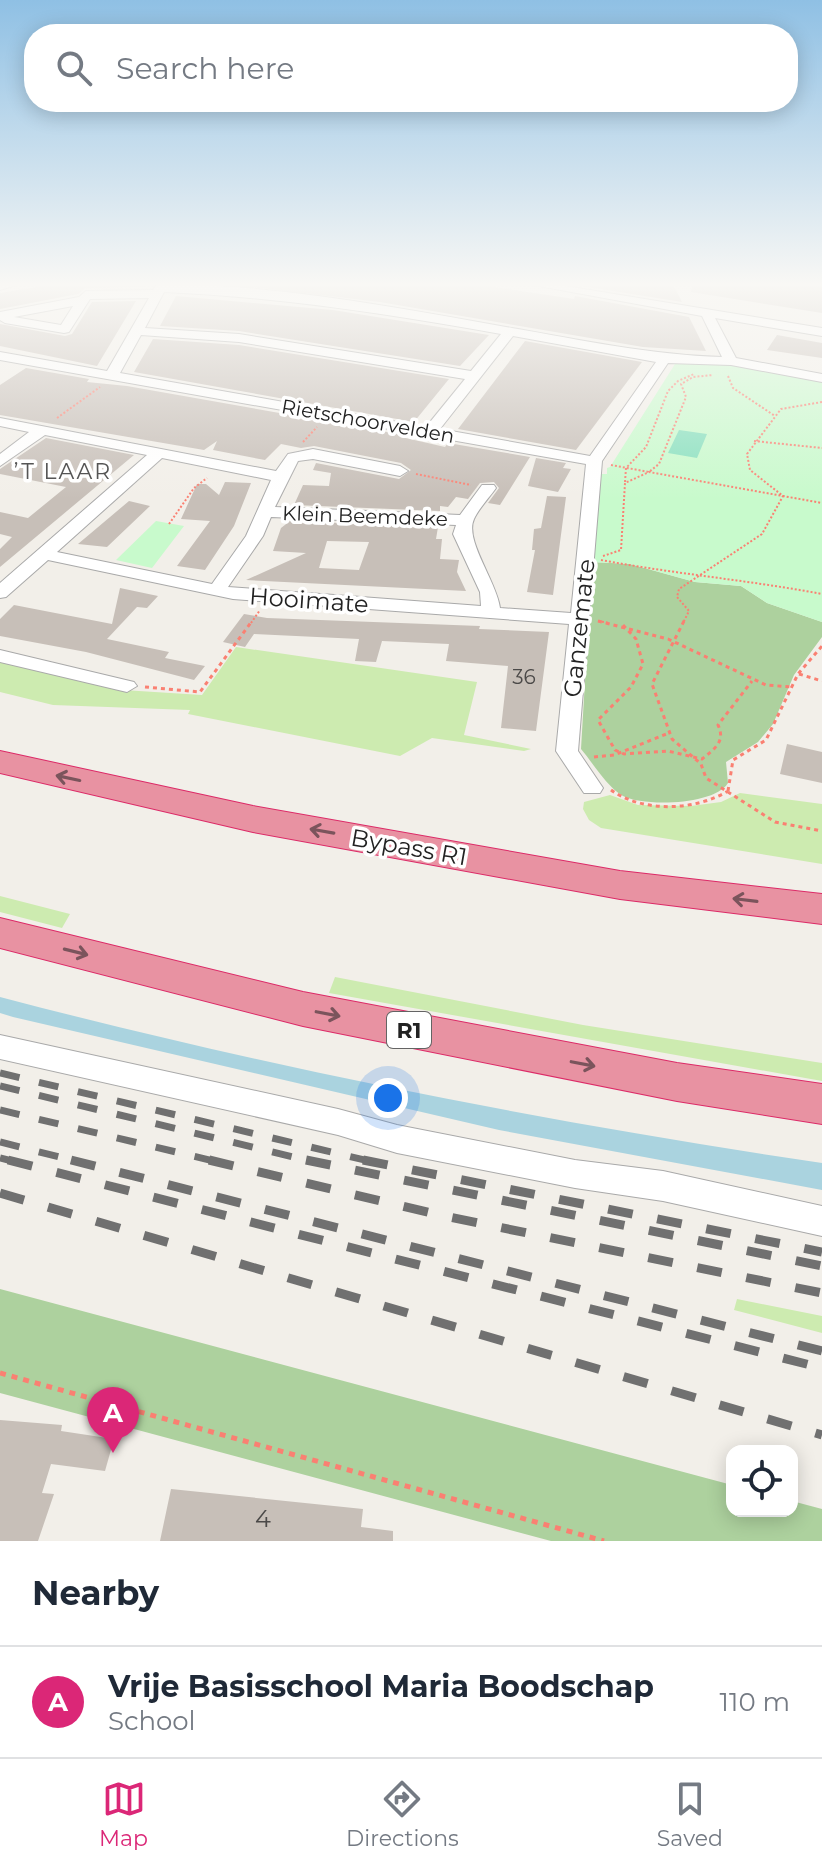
<!DOCTYPE html>
<html lang="en">
<head>
<meta charset="utf-8">
<style>
  body { margin:0; font-family:Montserrat,sans-serif; background:#f6f6f7; color:#1f2937 }
  .controls { position:absolute; right:24px; bottom:24px; display:grid; overflow:hidden; border-radius:16px; box-shadow:0 4px 20px #0003 }
  .controls button { width:72px; height:72px; display:grid; place-items:center; padding:0; border:0; border-bottom:2px solid #e0e1e3; background:#fff; color:#1f2937; font:40px sans-serif }
  .you { position:absolute; left:388px; top:1098px; width:28px; height:28px; margin:-20px; border:6px solid #fff; border-radius:50%; background:#1a73e8; box-shadow:0 0 0 12px #1a73e833 }
  .badge { display:grid; place-items:center; width:52px; height:52px; border-radius:50%; background:#db2777; color:#fff; font-size:26px; font-weight:700 }
  .pin { position:absolute; translate:-50% -66px; filter:drop-shadow(0 2px 4px #0008) }
  .pin::after { content:''; position:absolute; top:42px; width:28px; height:24px; background:inherit; clip-path:polygon(0 0,100% 0,50% 100%) }
  .list { margin:0; padding:0; list-style:none }
  h2 { display:flex; justify-content:space-between; align-items:center; height:104px; margin:0; padding:0 32px; font-size:34px }
  h2 small { font-size:26px; font-weight:400; color:#747a83 }
  .list li { display:grid; grid-template-columns:52px 1fr auto; gap:24px; align-items:center; box-sizing:border-box; height:112px; padding:0 32px; border-top:2px solid #e0e1e3 }
  .list b { display:block; font-size:30px; white-space:nowrap }
  .list p { margin:0; font-size:26px; white-space:nowrap; color:#747a83 }
  .list em { font-size:26px; font-style:normal; color:#747a83 }
  .icon { flex:none; width:44px; height:44px; fill:none; stroke:currentColor; stroke-width:2; stroke-linecap:round; stroke-linejoin:round }
  .map { position:relative; flex:none; width:822px; height:1541px; overflow:hidden }
  .search { position:absolute; background:#fff; box-shadow:0 4px 20px #0003; left:24px; right:24px; top:24px; height:88px; display:flex; align-items:center; gap:20px; box-sizing:border-box; padding:0 28px; border-radius:32px; color:#747a83; font-size:30px }
  .sheet { height:216px; background:#fff }
  nav { display:flex; justify-content:space-around; align-items:center; box-sizing:border-box; height:112px; border-top:2px solid #e0e1e3; background:#fff; font-size:22px; color:#747a83 }
  nav a { display:grid; justify-items:center; gap:4px }
  nav .on { color:#db2777 }
  .map>svg:first-child { display:block }
  .grass { fill:#cdebb0 }
  .forest { fill:#add19e }
  .park { fill:#c8facc }
  .pitch { fill:#88e0be }
  .water { fill:#aad3df }
  .building { fill:#c7bfb8; fill-rule:evenodd }
  .lines { fill:none; stroke-linecap:round; stroke-linejoin:round }
  .minor-casing { stroke:#a9a9a9; stroke-width:2 }
  .highway-casing { stroke:#dc2a67; stroke-width:2 }
  .path-far2 { stroke:#fa8072; stroke-width:2; stroke-dasharray:2 2; stroke-linecap:butt }
  .path-far1 { stroke:#fa8072; stroke-width:3; stroke-dasharray:4 4; stroke-linecap:butt }
  .path { stroke:#fa8072; stroke-width:5; stroke-dasharray:6 6; stroke-linecap:butt }
  .minor { fill:#fff; fill-rule:evenodd }
  .highway { fill:#e892a2; fill-rule:evenodd }
  .rail-far1 { stroke:#707070; stroke-width:7; stroke-dasharray:20 20; stroke-linecap:butt }
  .rail { stroke:#707070; stroke-width:9; stroke-dasharray:25 25; stroke-linecap:butt }
  .oneway { stroke:#7b545c }
  .labels { text-anchor:middle; dominant-baseline:central; stroke-width:7; stroke-linejoin:round; paint-order:stroke }
  .far-street-label { font-size:20px; fill:#222; stroke:#fff }
  .number-label { font-size:20px; fill:#4b4948 }
  .far-neighbourhood-label { font-size:22px; letter-spacing:2px; fill:#555; stroke:#fff }
  .shield { fill:#fff; stroke:#646464; stroke-width:2 }
  .shield-label { font-size:22px; font-weight:bold; fill:#222 }
  .street-label { font-size:24px; fill:#222; stroke:#fff }
  .near-number-label { font-size:24px; fill:#4b4948 }
</style>
</head>
<body>
<div class="map">
<svg width="822" height="1541" viewBox="0 0 822 1541">
  <rect width="100%" height="100%" fill="#f2efe9"/>
  <path class="grass" d="M 236,647 L 477,682 L 464,735 L 531,749 L 524,751 L 432,738 L 400,756 L 188,714 L 190,710 L 53,705 L 0,692 L 0,661 L 123,690 L 202,695 Z
    M 740,793 L 822,804 L 822,864 L 601,828 L 589,820 L 583,809 L 584,802 L 610,795 L 638,805 L 691,806 L 721,802 Z
    M 0,896 L 70,914 L 62,928 L 0,912 Z
    M 335,977 L 583,1025 L 822,1063 L 822,1081 L 329,993 Z
    M 737,1299 L 822,1316 L 822,1333 L 734,1310 Z"/>
  <path class="forest" d="M 592,562 L 630,564 L 695,582 L 741,586 L 767,603 L 822,622 L 822,637 L 794,675 L 773,724 L 758,742 L 726,762 L 728,783 C 715,805 644,807 623,796 C 606,786 593,763 581,749 Z
    M 0,1289 L 732,1485 L 732,1511 L 792,1511 L 792,1501 L 822,1509 L 822,1541 L 551,1541 L 0,1393 Z"/>
  <path class="park" d="M 723,363 L 822,381 L 822,622 L 767,603 L 741,586 L 695,582 L 630,564 L 592,562 L 599,474 L 607,474 L 607,468 L 610,467 L 675,364 Z
    M 156,521 L 184,526 L 152,568 L 116,560 Z"/>
  <path class="pitch" d="M 679,430 L 707,434 L 697,458 L 668,453 Z"/>
  <path class="water" d="M 0,997 C 271,1068 545,1122 822,1163 L 822,1190 L 499,1130 L 13,1017 L 0,1013 Z"/>
  <path class="building" d="M 54,284 L 147,284 L 144,287 L 86,288 L 78,294 L 0,309 L 0,293 Z
    M 225,284 L 475,284 L 574,299 L 575,296 L 689,317 L 706,351 L 643,347 L 380,302 Z
    M 576,284 L 673,284 L 682,302 L 576,285 Z
    M 692,284 L 822,284 L 822,313 L 691,292 Z
    M 176,296 L 333,310 L 489,335 L 460,366 L 239,331 L 160,326 Z
    M 136,301 L 97,366 L 0,346 L 0,324 L 65,336 L 72,334 L 92,302 Z
    M 777,335 L 822,343 L 822,358 L 767,350 Z
    M 153,339 L 239,345 L 449,379 L 414,422 L 134,372 Z
    M 525,341 L 642,362 L 576,450 L 458,429 Z
    M 26,368 L 89,379 L 87,382 L 127,386 L 404,435 L 401,437 L 432,444 L 445,447 L 448,443 L 530,457 L 500,505 L 488,503 L 499,488 L 494,482 L 480,483 L 468,499 L 456,497 L 448,507 L 440,506 L 440,511 L 294,505 L 303,485 L 329,486 L 331,473 L 313,470 L 316,463 L 399,479 L 411,470 L 401,463 L 314,446 L 301,448 L 281,444 L 265,460 L 213,450 L 217,441 L 204,450 L 0,415 L 0,385 Z
    M 46,438 L 134,455 L 0,567 L 0,549 L 12,537 L 0,534 L 0,512 L 28,518 L 66,487 L 0,474 L 0,469 Z
    M 536,458 L 566,463 L 563,468 L 571,469 L 558,492 L 528,486 Z
    M 225,482 L 251,483 L 234,526 L 205,570 L 177,566 L 210,521 L 181,519 L 197,484 L 206,484 L 219,495 Z
    M 547,496 L 566,497 L 553,595 L 527,592 L 535,550 L 532,550 L 534,529 L 541,528 Z
    M 129,501 L 150,506 L 107,547 L 78,544 Z
    M 290,521 L 438,527 L 436,539 L 442,539 L 440,559 L 459,560 L 457,572 L 466,591 L 246,580 L 306,553 L 273,551 L 281,528 ZM 327,541 L 369,542 L 359,570 L 319,568 Z
    M 120,588 L 158,596 L 147,608 L 137,607 L 107,639 L 169,652 L 165,658 L 205,666 L 194,680 L 86,652 L 0,636 L 0,619 L 14,605 L 112,624 Z
    M 244,614 L 267,618 L 480,626 L 479,629 L 549,632 L 536,731 L 501,728 L 508,666 L 446,661 L 449,644 L 382,641 L 376,662 L 355,661 L 359,639 L 254,634 L 245,647 L 223,642 Z
    M 787,744 L 822,752 L 822,783 L 780,774 Z
    M 0,1420 L 62,1425 L 61,1431 L 114,1439 L 105,1471 L 51,1464 L 42,1493 L 54,1494 L 38,1541 L 0,1541 Z
    M 171,1489 L 363,1509 L 361,1527 L 393,1531 L 393,1541 L 160,1541 Z"/>
  <g class="lines">
    <defs>
      <path id="minor" d="M 0,284 L 20,284 L 0,290 Z
        M 157,284 C 275,284 395,307 512,328 C 582,340 651,355 722,357 L 702,316 L 528,284 L 553,284 L 822,328 L 822,336 L 715,318 L 736,358 L 822,374 L 822,382 L 731,365 L 668,363 L 602,461 L 578,751 L 603,788 L 600,793 L 584,793 L 556,751 L 569,624 L 233,599 L 48,560 L 6,597 L 0,598 L 0,583 L 147,455 L 45,435 L 0,466 L 0,454 L 29,432 L 0,426 L 0,418 L 276,471 L 288,454 L 313,449 L 400,466 L 408,471 L 400,476 L 313,459 L 298,461 L 275,507 L 460,515 L 482,485 L 494,485 L 496,488 C 489,498 479,508 474,519 C 464,540 497,582 500,608 L 571,613 L 586,464 L 0,360 L 0,352 L 107,371 L 149,298 L 90,299 L 69,332 L 64,333 L 5,323 L 0,320 L 0,312 L 79,297 L 86,291 L 153,290 ZM 164,292 C 279,297 388,314 501,334 L 471,371 L 239,334 L 145,328 ZM 73,306 L 61,325 L 14,317 ZM 141,335 L 239,342 L 465,379 L 426,427 L 120,373 ZM 513,336 L 656,362 L 590,456 L 440,429 ZM 162,458 L 271,480 L 246,536 L 212,584 L 57,552 ZM 271,517 L 456,525 L 453,534 L 480,592 L 481,606 L 228,587 L 263,536 Z
        M 0,650 L 134,682 L 137,686 L 127,692 L 0,662 Z
        M 0,1035 L 338,1109 L 397,1125 L 575,1160 L 663,1171 L 822,1206 L 822,1236 L 663,1201 L 575,1188 L 397,1153 L 338,1135 L 0,1059 Z"/>
      <path id="highway" d="M 0,751 L 253,806 L 620,871 L 822,894 L 822,924 L 620,899 L 253,832 L 0,773 Z
        M 0,918 L 303,992 L 677,1063 L 822,1084 L 822,1124 L 677,1101 L 303,1026 L 0,948 Z"/>
    </defs>
    <use href="#minor" class="minor-casing"/>
    <use href="#highway" class="highway-casing"/>
    <path class="path-far2" d="M 728,376 L 733,388 L 775,416
      M 822,402 L 781,409 L 747,454 L 750,470 L 783,496 L 822,503
      M 57,418 L 100,387
      M 754,441 L 822,448
      M 303,442 L 317,427
      M 611,465 L 649,472 L 659,464 L 686,397 L 681,384 L 693,377 L 713,375
      M 416,474 L 471,485
      M 625,482 L 626,468 L 646,447 L 668,391 L 678,381 L 694,374
      M 169,524 L 194,488 L 207,478
      M 603,556 L 621,550 L 625,483 L 649,472 L 783,496 L 762,534 L 679,589 L 677,597 L 689,611 L 683,623
      M 601,560 C 675,574 748,580 822,594
      M 598,621 L 609,623
      M 251,623 L 260,610"/>
    <path class="path-far1" d="M 598,621 L 668,639 L 766,685 L 792,687
      M 684,621 L 652,684 L 672,739 L 701,764 L 706,778 L 775,822 L 822,831
      M 623,625 L 636,639 L 643,664 L 631,687 L 598,720 L 615,750 L 624,754 L 668,751 L 702,759 C 714,749 726,742 718,725 L 752,681
      M 799,674 L 822,681
      M 145,687 L 200,692 L 252,621
      M 594,757 L 614,755 L 669,733
      M 611,790 C 643,813 695,811 728,791
      M 728,791 L 733,760 L 766,740 L 798,674 L 822,646"/>
    <path class="path" d="M 0,1373 L 604,1541"/>
    <use href="#minor" class="minor"/>
    <use href="#highway" class="highway"/>
    <path class="rail-far1" d="M 0,1073 L 373,1162
      M 0,1086 L 314,1162
      M 0,1110 L 218,1162
      M 0,1142 L 79,1162
      M 0,1158 L 16,1162"/>
    <path class="rail" d="M 8,1160 L 822,1368
      M 71,1160 L 822,1351
      M 209,1160 L 444,1216 L 822,1293
      M 306,1160 L 822,1266
      M 363,1160 L 822,1252
      M 0,1193 L 822,1435"/>
  </g>
  <defs><path id="oneway-shaft" d="M-6 0H5M1.5-3L5.5 0L1.5 3" fill="none" stroke-width="1.6" stroke-linecap="round" stroke-linejoin="round" transform="scale(2)"/></defs>
  <g class="oneway">
    <use href="#oneway-shaft" transform="translate(68 778) rotate(-168)"/>
    <use href="#oneway-shaft" transform="translate(322 831) rotate(-170)"/>
    <use href="#oneway-shaft" transform="translate(745 900) rotate(-173)"/>
    <use href="#oneway-shaft" transform="translate(76 952) rotate(14)"/>
    <use href="#oneway-shaft" transform="translate(328 1014) rotate(11)"/>
    <use href="#oneway-shaft" transform="translate(583 1064) rotate(11)"/>
  </g>
  <linearGradient id="sky" x2="0" y2="1"><stop stop-color="#8fc0e4"/><stop offset="0.57" stop-color="#f9f8f5"/><stop offset="1" stop-color="#f9f8f5" stop-opacity="0"/></linearGradient>
  <rect width="822" height="499" fill="url(#sky)"/>
  <g class="labels">
    <g class="far-street-label">
      <text transform="translate(368 421) rotate(10)">Rietschoorvelden</text>
      <text transform="translate(365 516) rotate(2)">Klein Beemdeke</text>
    </g>
    <g class="number-label">
      <text x="524" y="677">36</text>
    </g>
    <g class="far-neighbourhood-label">
      <text x="63" y="471">’T LAAR</text>
    </g>
    <rect class="shield" x="387" y="1012" width="44" height="36" rx="6"/>
    <g class="shield-label">
      <text x="409" y="1030">R1</text>
    </g>
    <g class="street-label">
      <text transform="translate(309 600) rotate(4)">Hooimate</text>
      <text transform="translate(579 628) rotate(-84)">Ganzemate</text>
      <text transform="translate(409 847) rotate(10)">Bypass R1</text>
    </g>
    <g class="near-number-label">
      <text x="263" y="1518">4</text>
    </g>
  </g>
</svg>
<div class="controls">
<button><svg class="icon" aria-label="locate" viewBox="0 0 24 24"><circle cx="12" cy="12" r="6"/><path d="M12 2v4M12 18v4M2 12h4M18 12h4"/></svg></button>
</div>
<div class="you"></div>
<div class="pin badge" style="left:113px;top:1453px">A</div>
<div class="search"><svg class="icon" aria-label="search" viewBox="0 0 24 24"><circle cx="10" cy="10" r="6"/><path d="M15 15l6 6"/></svg>Search here</div>
</div>
<section class="sheet">
<h2>Nearby<small></small></h2>
<ul class="list">
<li><span class="badge">A</span><div><b>Vrije Basisschool Maria Boodschap</b><p>School</p></div><em>110 m</em></li>
</ul>
</section>
<nav>
<a class="on"><svg class="icon" aria-label="map" viewBox="0 0 24 24"><path d="M3 6l6-2 6 2 6-2v14l-6 2-6-2-6 2zM9 4v14M15 6v14"/></svg>Map</a>
<a><svg class="icon" aria-label="directions" viewBox="0 0 24 24"><path d="M12 3l9 9-9 9-9-9zM9 14v-3h6M13 9l2 2-2 2"/></svg>Directions</a>
<a><svg class="icon" aria-label="saved" viewBox="0 0 24 24"><path d="M7 4h10v16l-5-4-5 4z"/></svg>Saved</a>
</nav>
</body>
</html>
